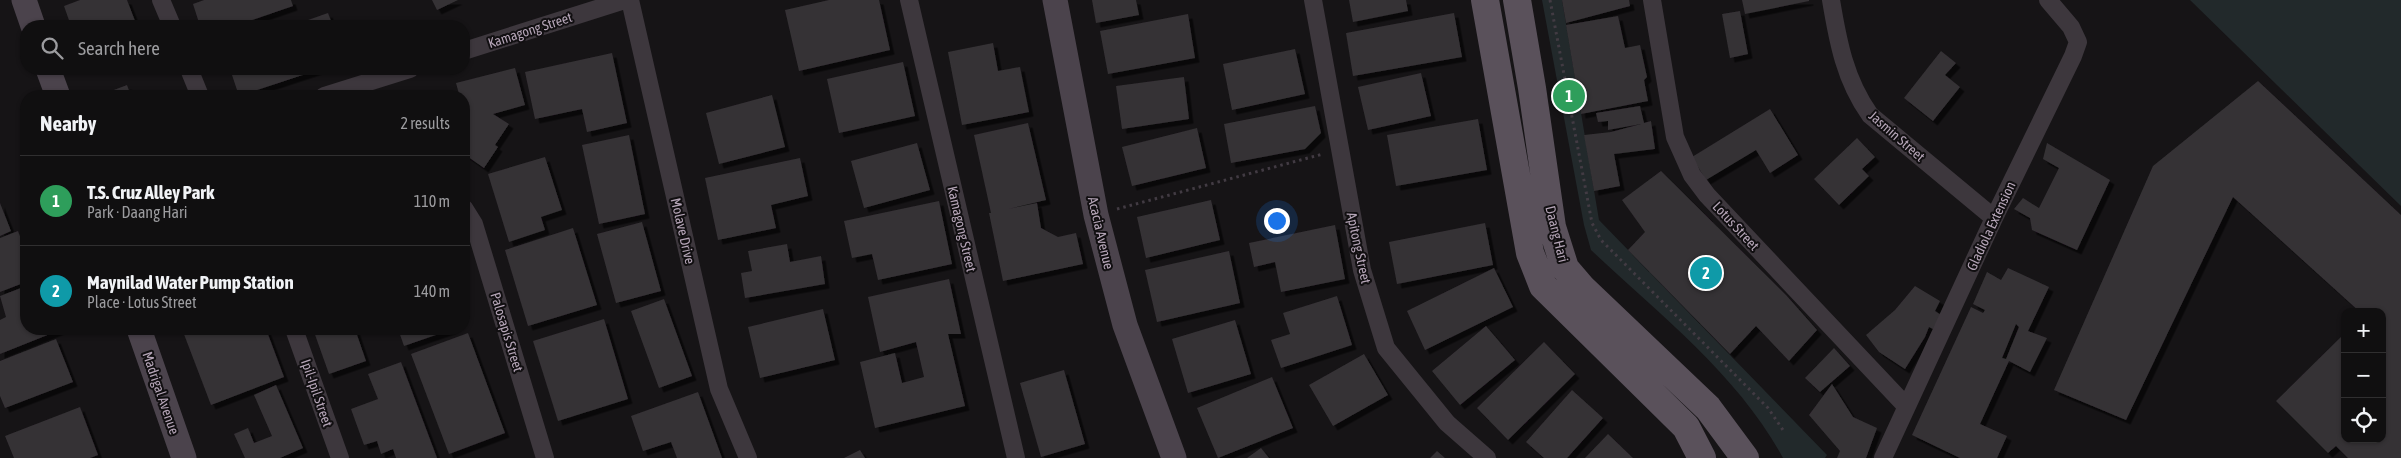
<!DOCTYPE html>
<html lang="en">
<head>
<meta charset="utf-8">
<style>
  body { margin:0; font-family:"Asap Condensed",sans-serif; background:#191819; color:#f1f3f6 }
  .controls { position:absolute; right:15px; bottom:15px; display:grid; overflow:hidden; border-radius:10px; box-shadow:0 1px 4px #0004 }
  .controls button { width:45px; height:45px; display:grid; place-items:center; padding:0; border:0; border-bottom:1px solid #302f30; background:#100f10; color:#f1f3f6; font:25px sans-serif }
  .you { position:absolute; left:1276px; top:220px; width:18px; height:18px; margin:-12px; border:4px solid #fff; border-radius:50%; background:#1a73e8; box-shadow:0 0 0 8px #1a73e833 }
  .badge { display:grid; place-items:center; width:32px; height:32px; border-radius:50%; background:#0f766e; color:#fff; font-size:16px; font-weight:700 }
  .pin { position:absolute; translate:-50% -50%; border:2px solid #fff; box-shadow:0 1px 5px #0006 }
  .list { margin:0; padding:0; list-style:none }
  h2 { display:flex; justify-content:space-between; align-items:center; height:65px; margin:0; padding:0 20px; font-size:21px }
  h2 small { font-size:16px; font-weight:400; color:#9c9c9f }
  .list li { display:grid; grid-template-columns:32px 1fr auto; gap:15px; align-items:center; box-sizing:border-box; height:90px; padding:0 20px; border-top:1px solid #302f30 }
  .list b { display:block; font-size:19px; white-space:nowrap }
  .list p { margin:0; font-size:16px; white-space:nowrap; color:#9c9c9f }
  .list em { font-size:16px; font-style:normal; color:#9c9c9f }
  .icon { flex:none; width:28px; height:28px; fill:none; stroke:currentColor; stroke-width:2; stroke-linecap:round; stroke-linejoin:round }
  .map { position:relative; flex:none; width:2401px; height:458px; overflow:hidden }
  .search { position:absolute; background:#100f10; box-shadow:0 1px 4px #0004; left:20px; top:20px; width:450px; height:55px; display:flex; align-items:center; gap:12px; box-sizing:border-box; padding:0 18px; border-radius:20px; color:#9c9c9f; font-size:19px }
  .panel { position:absolute; background:#100f10; box-shadow:0 1px 4px #0004; left:20px; top:90px; width:450px; height:245px; border-radius:20px }
  .map>svg:first-child { display:block }
  .green { fill:#22292b }
  .building { fill:#353135; fill-rule:evenodd; filter:url(#shadow) }
  .lines { fill:none; stroke-linecap:round; stroke-linejoin:round }
  .path { stroke:#423b43; stroke-width:3; stroke-dasharray:2.5 4; stroke-linecap:butt }
  .street { stroke:#3d373d; stroke-width:18 }
  .secondary { stroke:#4b434c; stroke-width:25 }
  .primary { stroke:#5a515b; stroke-width:28 }
  .labels { text-anchor:middle; dominant-baseline:central; stroke-width:4; stroke-linejoin:round; paint-order:stroke }
  .street-label { font-size:14px; fill:#b5a5b7; stroke:#110f11 }
</style>
</head>
<body>
<div class="map">
<svg width="2401" height="458" viewBox="0 0 2401 458">
  <defs>
    <filter id="shadow"><feDropShadow dx="4.5" dy="4.5" stdDeviation="0" flood-color="#0009"/></filter>
  </defs>
  <rect width="100%" height="100%" fill="#161416"/>
  <path class="green" d="M 1542,0 L 1562,0 L 1599,220 L 1827,455 L 1825,458 L 1783,458 C 1739,376 1659,314 1591,250 L 1584,225 Z
    M 2190,0 L 2401,0 L 2401,206 Z"/>
  <path class="building" d="M 80,0 L 127,0 L 137,26 L 71,26 L 64,6 Z
    M 204,0 L 291,0 L 293,6 L 235,26 L 200,26 L 193,4 Z
    M 432,0 L 458,0 L 437,10 Z
    M 829,0 L 879,0 L 890,50 L 799,71 L 785,10 Z
    M 1092,0 L 1136,0 L 1139,15 L 1096,23 Z
    M 1349,0 L 1406,0 L 1408,11 L 1353,22 Z
    M 1562,0 L 1629,0 L 1630,6 L 1566,23 Z
    M 1742,0 L 1809,0 L 1809,1 L 1745,14 Z
    M 1740,11 L 1748,54 L 1730,58 L 1722,14 Z
    M 328,13 L 333,26 L 291,26 Z
    M 1454,13 L 1462,57 L 1353,76 L 1346,33 Z
    M 1188,14 L 1195,58 L 1108,74 L 1100,31 Z
    M 1618,16 L 1625,48 L 1640,45 L 1647,77 L 1644,80 L 1648,101 L 1581,114 L 1566,25 Z
    M 993,43 L 998,71 L 1020,67 L 1029,112 L 962,125 L 948,52 Z
    M 1295,49 L 1305,94 L 1232,110 L 1223,64 Z
    M 1941,51 L 1956,63 L 1945,75 L 1960,87 L 1933,121 L 1904,98 Z
    M 612,53 L 627,123 L 587,132 L 582,109 L 535,119 L 525,72 Z
    M 903,62 L 915,116 L 839,133 L 827,79 Z
    M 515,68 L 525,105 L 493,114 L 509,124 L 495,145 L 498,147 L 484,168 L 464,154 L 464,96 L 453,96 L 459,94 L 456,83 Z
    M 230,69 L 321,69 L 239,96 Z
    M 1421,73 L 1431,116 L 1368,130 L 1358,87 Z
    M 1184,77 L 1189,119 L 1122,129 L 1116,86 Z
    M 2258,81 L 2401,215 L 2401,458 L 2348,458 L 2336,446 L 2328,453 L 2276,401 L 2345,333 L 2345,439 L 2382,439 L 2382,312 L 2360,312 L 2233,197 L 2126,420 L 2054,390 L 2153,166 Z
    M 127,85 L 131,96 L 98,96 Z
    M 772,95 L 785,147 L 719,164 L 706,113 Z
    M 1315,106 L 1321,133 L 1305,149 L 1231,163 L 1224,124 Z
    M 1640,106 L 1644,123 L 1651,121 L 1655,149 L 1614,154 L 1620,186 L 1594,191 L 1584,135 L 1611,132 L 1641,124 L 1608,130 L 1608,121 L 1598,122 L 1596,113 Z
    M 1770,109 L 1798,155 L 1770,173 L 1756,150 L 1706,180 L 1692,157 Z
    M 1478,119 L 1487,170 L 1396,186 L 1387,135 Z
    M 1028,123 L 1046,200 L 1008,209 L 1037,203 L 1041,228 L 1058,237 L 1076,233 L 1083,264 L 1003,281 L 989,213 L 991,213 L 974,135 Z
    M 1197,128 L 1206,168 L 1132,186 L 1122,147 Z
    M 629,135 L 645,214 L 599,224 L 582,145 Z
    M 1857,138 L 1875,157 L 1862,169 L 1869,176 L 1839,205 L 1814,179 Z
    M 917,143 L 930,190 L 864,208 L 851,161 Z
    M 2047,143 L 2110,180 L 2077,250 L 2032,230 L 2030,218 L 2014,209 L 2023,198 L 2039,208 L 2059,168 L 2043,159 Z
    M 545,157 L 562,210 L 541,217 L 545,230 L 509,242 L 488,174 Z
    M 800,158 L 808,196 L 771,205 L 776,228 L 718,240 L 705,178 Z
    M 1661,171 L 1786,295 L 1817,330 L 1789,361 L 1756,326 L 1730,354 L 1628,250 L 1645,232 L 1622,200 Z
    M 1211,200 L 1220,240 L 1146,258 L 1137,217 Z
    M 939,201 L 952,264 L 878,280 L 872,254 L 852,258 L 844,221 Z
    M 0,203 L 11,231 L 0,236 Z
    M 642,222 L 661,291 L 616,303 L 597,234 Z
    M 1485,223 L 1493,265 L 1397,284 L 1389,242 Z
    M 1335,225 L 1345,279 L 1281,292 L 1275,262 L 1254,267 L 1249,243 Z
    M 573,228 L 597,305 L 528,326 L 505,250 Z
    M 18,231 L 26,252 L 26,257 L 20,260 L 26,275 L 26,282 L 0,292 L 0,238 Z
    M 787,244 L 790,262 L 821,256 L 825,284 L 745,298 L 741,273 L 752,271 L 748,251 Z
    M 1229,251 L 1240,303 L 1157,322 L 1145,270 Z
    M 1494,268 L 1513,307 L 1425,350 L 1407,311 Z
    M 2008,268 L 2049,287 L 2028,331 L 2047,338 L 2030,372 L 2009,361 L 1980,424 L 2007,436 L 1997,458 L 1960,458 L 1912,435 L 1971,307 L 1983,313 L 1985,310 L 1973,304 L 1987,272 L 2001,280 ZM 2016,324 L 2019,327 L 2006,359 L 2002,358 Z
    M 949,279 L 961,334 L 948,334 L 965,406 L 875,428 L 860,362 L 895,353 L 902,383 L 924,377 L 916,342 L 880,352 L 868,297 Z
    M 26,286 L 26,329 L 60,330 L 0,354 L 0,320 L 6,317 L 0,296 Z
    M 1915,286 L 1940,301 L 1935,311 L 1941,315 L 1933,329 L 1929,327 L 1925,337 L 1905,369 L 1879,352 L 1866,335 L 1895,310 Z
    M 1337,296 L 1352,345 L 1281,368 L 1271,340 L 1290,334 L 1283,313 Z
    M 664,299 L 692,376 L 659,388 L 631,311 Z
    M 823,309 L 835,360 L 760,378 L 748,327 Z
    M 604,319 L 628,399 L 558,421 L 533,341 Z
    M 1235,320 L 1251,374 L 1188,393 L 1172,339 Z
    M 1486,326 L 1515,360 L 1460,405 L 1432,371 Z
    M 182,329 L 266,329 L 284,377 L 211,405 Z
    M 313,329 L 355,329 L 366,361 L 329,374 Z
    M 398,329 L 453,329 L 404,346 Z
    M 468,333 L 505,433 L 449,454 L 411,354 Z
    M 56,339 L 73,382 L 5,408 L 0,396 L 0,361 Z
    M 1544,342 L 1575,374 L 1508,440 L 1477,408 Z
    M 1834,348 L 1850,366 L 1820,392 L 1805,378 Z
    M 1364,354 L 1388,395 L 1333,426 L 1309,385 Z
    M 401,362 L 437,458 L 396,458 L 393,449 L 381,454 L 377,441 L 364,445 L 351,409 L 378,399 L 368,374 Z
    M 1064,370 L 1085,444 L 1041,457 L 1020,383 Z
    M 1272,377 L 1293,428 L 1218,458 L 1197,408 Z
    M 1832,384 L 1853,417 L 1877,428 L 1866,458 L 1837,458 L 1840,451 L 1809,415 Z
    M 276,385 L 303,448 L 280,458 L 245,458 L 234,434 L 248,428 L 254,443 L 272,436 L 254,395 Z
    M 1572,390 L 1603,418 L 1567,458 L 1544,458 L 1526,442 Z
    M 698,392 L 722,458 L 677,458 L 671,442 L 643,451 L 631,416 Z
    M 80,407 L 98,455 L 90,458 L 14,458 L 5,436 Z
    M 1608,434 L 1633,458 L 1585,458 Z
    M 1261,448 L 1269,458 L 1247,458 Z
    M 860,450 L 865,458 L 844,458 Z
    M 1437,451 L 1445,458 L 1430,458 Z"/>
  <g class="lines">
    <path class="path" d="M 1550,0 L 1592,223 L 1601,240 L 1768,408 L 1785,433
      M 1117,209 L 1323,154"/>
    <path class="street" d="M 161,0 L 172,26
      M 630,0 L 719,389 L 748,458
      M 909,0 L 1016,458
      M 1313,0 L 1362,270 L 1386,348 L 1447,423 L 1487,458
      M 1652,0 L 1675,137 L 1692,175 L 1707,195 L 1906,406
      M 1831,0 C 1838,42 1845,80 1870,115 L 1994,218
      M 464,51 L 625,0
      M 189,69 L 200,96
      M 324,96 L 410,69
      M 464,208 L 474,224 L 545,458
      M 294,329 L 340,458
      M 1883,458 L 1994,218 L 2073,56 L 2078,42 L 2071,27 L 2048,0"/>
    <path class="secondary" d="M 24,0 L 33,26
      M 1055,0 L 1096,215 L 1125,325 L 1174,458
      M 48,69 L 58,96
      M 139,329 L 184,458"/>
    <path class="primary" d="M 1485,0 L 1530,253 L 1543,286 L 1686,427 L 1702,458
      M 1517,0 L 1532,88 L 1552,227 L 1565,268 L 1583,289 L 1708,408 L 1745,458"/>
  </g>
  <g class="labels">
    <g class="street-label">
      <text transform="translate(530 30) rotate(-18)">Kamagong Street</text>
      <text transform="translate(1897 136) rotate(41)">Jasmin Street</text>
      <text transform="translate(1736 226) rotate(47)">Lotus Street</text>
      <text transform="translate(1991 226) rotate(-65)">Gladiola Extension</text>
      <text transform="translate(962 229) rotate(77)">Kamagong Street</text>
      <text transform="translate(683 231) rotate(77)">Molave Drive</text>
      <text transform="translate(1101 233) rotate(77)">Acacia Avenue</text>
      <text transform="translate(1557 234) rotate(76)">Daang Hari</text>
      <text transform="translate(1359 248) rotate(78)">Apitong Street</text>
      <text transform="translate(507 332) rotate(73)">Palosapis Street</text>
      <text transform="translate(161 393) rotate(71)">Madrigal Avenue</text>
      <text transform="translate(317 393) rotate(71)">Ipil-Ipil Street</text>
    </g>
  </g>
</svg>
<div class="controls">
<button>+</button>
<button>−</button>
<button><svg class="icon" aria-label="locate" viewBox="0 0 24 24"><circle cx="12" cy="12" r="6"/><path d="M12 2v4M12 18v4M2 12h4M18 12h4"/></svg></button>
</div>
<div class="you"></div>
<div class="pin badge" style="left:1569px;top:96px;background:#2e9e5b">1</div>
<div class="pin badge" style="left:1706px;top:273px;background:#0f9aa8">2</div>
<div class="search"><svg class="icon" aria-label="search" viewBox="0 0 24 24"><circle cx="10" cy="10" r="6"/><path d="M15 15l6 6"/></svg>Search here</div>
<section class="panel">
<h2>Nearby<small>2 results</small></h2>
<ul class="list">
<li><span class="badge" style="background:#2e9e5b">1</span><div><b>T.S. Cruz Alley Park</b><p>Park · Daang Hari</p></div><em>110 m</em></li>
<li><span class="badge" style="background:#0f9aa8">2</span><div><b>Maynilad Water Pump Station</b><p>Place · Lotus Street</p></div><em>140 m</em></li>
</ul>
</section>
</div>
</body>
</html>
